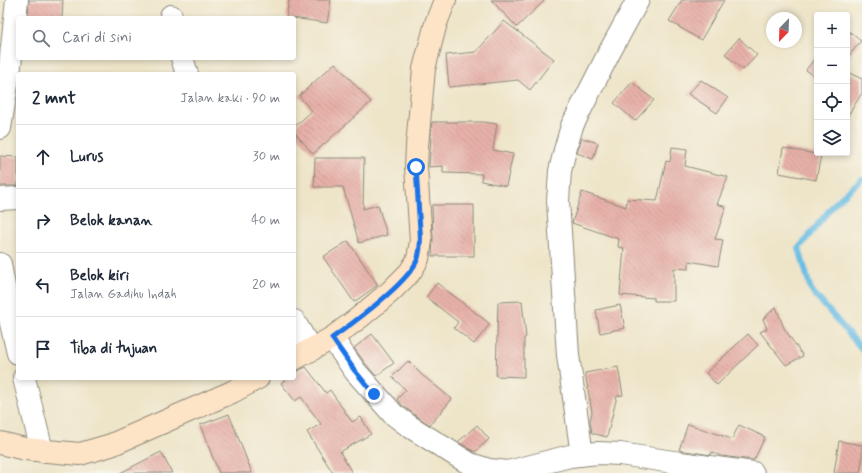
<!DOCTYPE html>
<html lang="id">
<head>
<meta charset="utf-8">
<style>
  body { margin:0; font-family:Mynerve,sans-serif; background:#f2f2f3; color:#1f2937 }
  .controls { position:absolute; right:12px; top:12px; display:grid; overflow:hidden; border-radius:4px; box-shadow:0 2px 6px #0003 }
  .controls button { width:36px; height:36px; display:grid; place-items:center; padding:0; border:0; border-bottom:1px solid #e0e1e3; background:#fff; color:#1f2937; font:20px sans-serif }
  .compass { position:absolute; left:766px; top:12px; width:36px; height:36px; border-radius:50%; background:#fff; box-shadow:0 2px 6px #0003; rotate:203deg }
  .stop { position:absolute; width:12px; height:12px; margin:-9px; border:3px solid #1a73e8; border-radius:50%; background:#fff }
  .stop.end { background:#1a73e8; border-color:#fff; box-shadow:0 1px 4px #0008 }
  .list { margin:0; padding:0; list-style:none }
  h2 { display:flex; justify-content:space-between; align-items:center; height:52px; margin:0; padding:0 16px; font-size:17px }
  h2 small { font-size:13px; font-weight:400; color:#747a83 }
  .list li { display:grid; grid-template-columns:26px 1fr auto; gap:12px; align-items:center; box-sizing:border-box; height:64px; padding:0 16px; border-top:1px solid #e0e1e3 }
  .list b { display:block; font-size:15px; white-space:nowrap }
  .list p { margin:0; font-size:13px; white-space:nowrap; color:#747a83 }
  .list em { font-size:13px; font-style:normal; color:#747a83 }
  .icon { flex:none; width:22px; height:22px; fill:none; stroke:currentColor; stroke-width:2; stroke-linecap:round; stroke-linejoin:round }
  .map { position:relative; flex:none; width:862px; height:473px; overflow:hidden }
  .search { position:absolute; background:#fff; box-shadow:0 2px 6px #0003; left:16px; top:16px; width:280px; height:44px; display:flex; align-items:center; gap:10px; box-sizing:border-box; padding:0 14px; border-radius:4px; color:#747a83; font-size:15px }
  .panel { position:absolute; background:#fff; box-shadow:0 2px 6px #0003; left:16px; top:72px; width:280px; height:308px; border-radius:4px }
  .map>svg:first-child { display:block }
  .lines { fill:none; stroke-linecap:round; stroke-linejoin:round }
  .stream { stroke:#68bde4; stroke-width:6 }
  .building { fill:url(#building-back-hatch) }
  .street-casing { stroke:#8c887a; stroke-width:24 }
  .secondary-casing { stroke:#8c887a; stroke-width:24 }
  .street { stroke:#fff; stroke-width:22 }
  .secondary { stroke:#fee4c6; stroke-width:22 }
  .route { stroke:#1a73e8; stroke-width:5 }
</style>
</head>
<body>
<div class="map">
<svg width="862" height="473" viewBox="0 0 862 473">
  <defs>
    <pattern id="building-back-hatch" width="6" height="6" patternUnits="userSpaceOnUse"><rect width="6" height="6" fill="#e7b1a8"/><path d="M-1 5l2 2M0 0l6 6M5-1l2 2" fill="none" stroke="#c69891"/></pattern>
  </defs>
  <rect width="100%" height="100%" fill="#f7f3e8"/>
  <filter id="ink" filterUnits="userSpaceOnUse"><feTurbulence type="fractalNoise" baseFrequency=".025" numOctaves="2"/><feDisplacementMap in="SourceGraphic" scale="8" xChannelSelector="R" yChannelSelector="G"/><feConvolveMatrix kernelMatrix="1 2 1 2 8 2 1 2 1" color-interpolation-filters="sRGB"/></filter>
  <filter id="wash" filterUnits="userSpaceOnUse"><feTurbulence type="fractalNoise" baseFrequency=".012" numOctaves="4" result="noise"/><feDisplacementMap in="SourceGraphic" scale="16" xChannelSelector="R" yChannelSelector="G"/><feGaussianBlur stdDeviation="0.9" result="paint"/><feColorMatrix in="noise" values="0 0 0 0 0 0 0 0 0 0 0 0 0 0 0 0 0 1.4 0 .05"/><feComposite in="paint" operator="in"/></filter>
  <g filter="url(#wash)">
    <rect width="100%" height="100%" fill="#eee5c9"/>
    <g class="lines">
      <path class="stream" d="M 862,179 L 835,203 L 799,248 L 811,290 L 862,349"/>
    </g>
    <g id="blocks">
      <path class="building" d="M 29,0 L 63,0 L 62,18 L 28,18 Z
        M 289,0 L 331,0 L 327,23 L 286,17 Z
        M 491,0 L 545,0 L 517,27 Z
        M 682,0 L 724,0 L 701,40 L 669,21 Z
        M 504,21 L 554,59 L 530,90 L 518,80 L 449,87 L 446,55 L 476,52 Z
        M 847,30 L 861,41 L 847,58 Z
        M 739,38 L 757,55 L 743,70 L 725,54 Z
        M 817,55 L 817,78 L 806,70 Z
        M 335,63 L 371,102 L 313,154 L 294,132 L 294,127 L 312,111 L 299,96 Z
        M 847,72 L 862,79 L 862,93 L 847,117 Z
        M 701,80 L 728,98 L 717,113 L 688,94 Z
        M 632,82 L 654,100 L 635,121 L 614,103 Z
        M 432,122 L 483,122 L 497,124 L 493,150 L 513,154 L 506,186 L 481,181 L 482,174 L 443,173 L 443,166 L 429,167 Z
        M 582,138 L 598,143 L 593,159 L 577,153 Z
        M 672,147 L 687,149 L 685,166 L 728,177 L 717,204 L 726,207 L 715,239 L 723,240 L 718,266 L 689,261 L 689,269 L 674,268 L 674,301 L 654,301 L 654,298 L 620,295 L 624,248 L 618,247 L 619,239 L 572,223 L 582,192 L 626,207 L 627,199 L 657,201 L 666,161 L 670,162 Z
        M 783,148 L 821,155 L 816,180 L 779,173 Z
        M 0,156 L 18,157 L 18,186 L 0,186 Z
        M 315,158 L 364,158 L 363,209 L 378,205 L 387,235 L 359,243 L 343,187 L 314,187 Z
        M 432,205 L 474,205 L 474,256 L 432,256 L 433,240 Z
        M 348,241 L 378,285 L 354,302 L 323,257 Z
        M 437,283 L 490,324 L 474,344 L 454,328 L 458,322 L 426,297 Z
        M 522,301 L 526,337 L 524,338 L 524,377 L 496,376 L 498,302 Z
        M 620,305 L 625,328 L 600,333 L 596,310 Z
        M 776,307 L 784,328 L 803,356 L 786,365 L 760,332 L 767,329 L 763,319 Z
        M 372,334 L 394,363 L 376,376 L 365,363 L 354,348 Z
        M 748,334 L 758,345 L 717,385 L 706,373 Z
        M 408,361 L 422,375 L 452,399 L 430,425 L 416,416 L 402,405 L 397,399 L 406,390 L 392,377 Z
        M 306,367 L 326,393 L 330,390 L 352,422 L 361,417 L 371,434 L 340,452 L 352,473 L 333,473 L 307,432 L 321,424 L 301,397 L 295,401 L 281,383 L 288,378 L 294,378 L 294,373 Z
        M 618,367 L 623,395 L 617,396 L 607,437 L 592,433 L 590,421 L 592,412 L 585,373 Z
        M 229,414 L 252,473 L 219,473 L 200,425 Z
        M 688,424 L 732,439 L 739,425 L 765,437 L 754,460 L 721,456 L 712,452 L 711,455 L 679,450 Z
        M 477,425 L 489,439 L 475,452 L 458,442 Z
        M 839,441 L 862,445 L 862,461 L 860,473 L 834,473 Z
        M 161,452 L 172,473 L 120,473 Z"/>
    </g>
  </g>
  <g filter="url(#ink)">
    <use href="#blocks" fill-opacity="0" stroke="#8c887a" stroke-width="1"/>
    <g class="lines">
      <defs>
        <path id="street" d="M 171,16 L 171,18
          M 182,58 L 187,74
          M 0,128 L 10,66 L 17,0
          M 0,199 L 18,198
          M 0,264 L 10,319 L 18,353
          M 294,321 L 311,350
          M 332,338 L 355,371 L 393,414 L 409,426 L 470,464 L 489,470 L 508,472 L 570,456 L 598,453 L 620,454 L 680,463 L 753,473
          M 24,378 L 42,451
          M 582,455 L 568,355 L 558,201 L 560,171 L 565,150 L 572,126 L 609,53 L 638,0"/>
        <path id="secondary" d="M 294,359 L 332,338 L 360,317 L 390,292 L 410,272 L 418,259 L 421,241 L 416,167 L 417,146 L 424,69 L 436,23 L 445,0
          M 0,443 L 25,449 L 80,454 L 111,445 L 232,392 L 258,378"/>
      </defs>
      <use href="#street" class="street-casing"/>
      <use href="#secondary" class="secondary-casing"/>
      <use href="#street" class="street"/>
      <use href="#secondary" class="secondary"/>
    </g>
  </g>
  <g class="lines" filter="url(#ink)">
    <path class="route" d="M 374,394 L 355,371 L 332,338 C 353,323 410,282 418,258 C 422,244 420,230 419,216 C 418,200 417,183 416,167"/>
  </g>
</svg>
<div class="controls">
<button>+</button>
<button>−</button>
<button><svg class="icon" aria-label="locate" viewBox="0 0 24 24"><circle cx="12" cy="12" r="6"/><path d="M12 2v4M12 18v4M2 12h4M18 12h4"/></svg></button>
<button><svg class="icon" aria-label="layers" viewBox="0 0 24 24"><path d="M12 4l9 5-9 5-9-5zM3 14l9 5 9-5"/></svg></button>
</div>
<svg class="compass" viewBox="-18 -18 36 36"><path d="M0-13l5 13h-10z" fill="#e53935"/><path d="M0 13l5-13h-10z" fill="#747a83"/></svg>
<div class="stop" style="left:416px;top:167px"></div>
<div class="stop end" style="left:374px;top:394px"></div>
<div class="search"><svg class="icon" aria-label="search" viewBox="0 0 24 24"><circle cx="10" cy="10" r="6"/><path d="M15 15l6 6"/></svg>Cari di sini</div>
<section class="panel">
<h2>2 mnt<small>Jalan kaki · 90 m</small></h2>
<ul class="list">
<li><svg class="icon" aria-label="ahead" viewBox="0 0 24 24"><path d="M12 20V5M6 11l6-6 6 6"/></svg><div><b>Lurus</b></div><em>30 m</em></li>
<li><svg class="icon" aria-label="right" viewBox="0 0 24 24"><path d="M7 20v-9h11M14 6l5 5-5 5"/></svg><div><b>Belok kanan</b></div><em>40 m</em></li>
<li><svg class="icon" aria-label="left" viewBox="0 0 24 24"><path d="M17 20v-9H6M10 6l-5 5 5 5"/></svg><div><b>Belok kiri</b><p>Jalan Gadihu Indah</p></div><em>20 m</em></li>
<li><svg class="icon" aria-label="arrive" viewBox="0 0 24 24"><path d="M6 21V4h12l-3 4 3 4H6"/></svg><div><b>Tiba di tujuan</b></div></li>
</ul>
</section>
</div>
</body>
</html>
